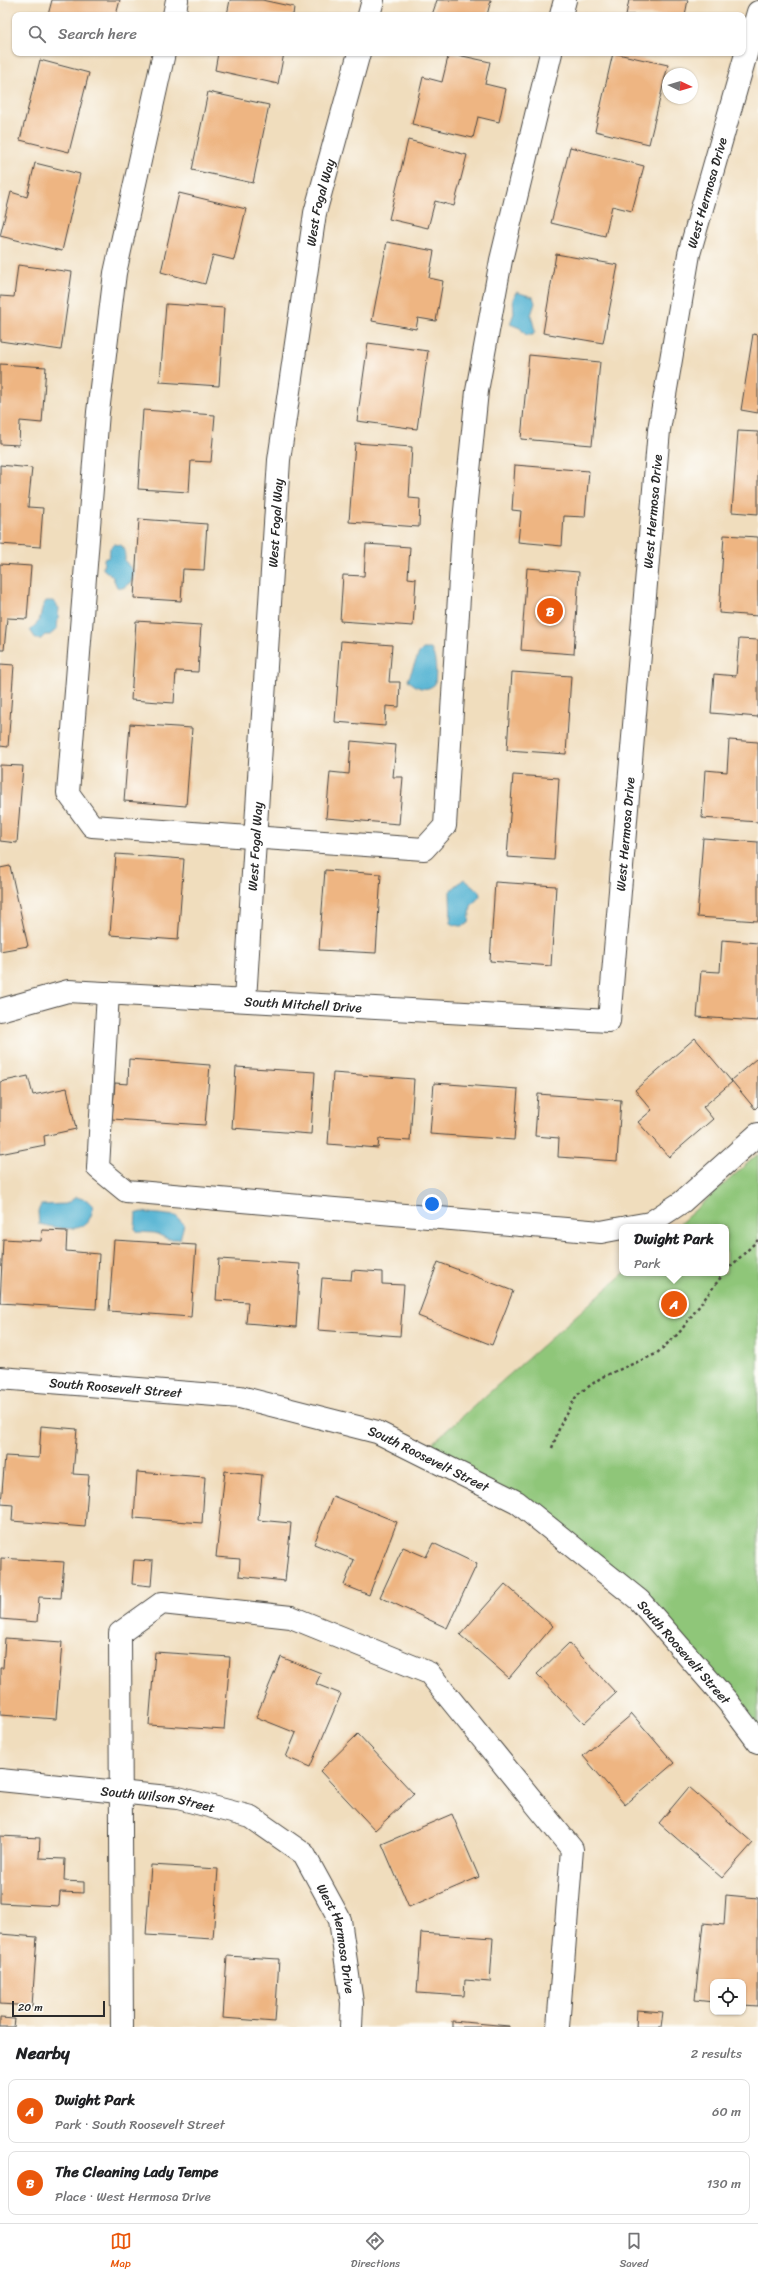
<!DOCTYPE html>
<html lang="en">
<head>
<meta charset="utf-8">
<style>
  body { margin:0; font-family:Sriracha,sans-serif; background:#f6f6f6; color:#202124 }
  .controls { position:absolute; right:12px; bottom:12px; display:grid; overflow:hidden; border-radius:8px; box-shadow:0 1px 3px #0004 }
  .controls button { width:36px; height:36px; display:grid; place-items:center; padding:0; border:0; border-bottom:1px solid #e0e0e0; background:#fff; color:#202124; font:20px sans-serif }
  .compass { position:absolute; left:662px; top:68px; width:36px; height:36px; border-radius:50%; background:#fff; box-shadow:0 1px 3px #0004; rotate:94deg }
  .scale { position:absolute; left:12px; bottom:10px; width:93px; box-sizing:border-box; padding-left:4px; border:2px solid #2b2b2b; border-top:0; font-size:11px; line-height:14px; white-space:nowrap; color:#2b2b2b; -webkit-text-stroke:3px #fdfcf7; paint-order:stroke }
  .you { position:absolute; left:432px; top:1204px; width:14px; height:14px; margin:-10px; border:3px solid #fff; border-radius:50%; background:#1a73e8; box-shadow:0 0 0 6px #1a73e833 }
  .badge { display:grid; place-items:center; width:26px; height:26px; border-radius:50%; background:#ea580c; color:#fff; font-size:13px; font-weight:700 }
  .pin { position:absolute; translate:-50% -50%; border:2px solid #fff; box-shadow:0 1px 4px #0006 }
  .popup { position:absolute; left:619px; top:1224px; width:110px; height:52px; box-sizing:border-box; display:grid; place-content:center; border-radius:8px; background:#fff; filter:drop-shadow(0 1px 3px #0005); font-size:13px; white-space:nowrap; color:#757577 }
  .popup b { font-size:15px; color:#202124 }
  .popup::after { content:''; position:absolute; left:50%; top:100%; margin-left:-8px; border:8px solid transparent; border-top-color:#fff }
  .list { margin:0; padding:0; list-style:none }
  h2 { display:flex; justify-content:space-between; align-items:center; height:52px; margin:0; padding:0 16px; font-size:17px }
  h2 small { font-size:13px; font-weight:400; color:#757577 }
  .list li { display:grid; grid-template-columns:26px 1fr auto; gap:12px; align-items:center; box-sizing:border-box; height:64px; margin:0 8px 8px; padding:0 8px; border:1px solid #e0e0e0; border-radius:8px }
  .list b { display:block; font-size:15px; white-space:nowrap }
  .list p { margin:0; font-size:13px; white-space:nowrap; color:#757577 }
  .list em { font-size:13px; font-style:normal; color:#757577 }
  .icon { flex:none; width:22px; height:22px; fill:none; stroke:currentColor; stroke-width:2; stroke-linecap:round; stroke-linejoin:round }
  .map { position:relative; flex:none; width:758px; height:2027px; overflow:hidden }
  .search { position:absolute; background:#fff; box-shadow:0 1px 3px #0004; left:12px; right:12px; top:12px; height:44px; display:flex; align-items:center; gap:10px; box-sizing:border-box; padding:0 14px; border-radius:8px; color:#757577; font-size:15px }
  .sheet { height:196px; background:#fff }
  nav { display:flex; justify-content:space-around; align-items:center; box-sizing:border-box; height:56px; border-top:1px solid #e0e0e0; background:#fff; font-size:11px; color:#757577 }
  nav a { display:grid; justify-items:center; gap:2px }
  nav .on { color:#ea580c }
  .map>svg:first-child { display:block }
  .green { fill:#8fc679; stroke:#5d7852 }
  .water { fill:#55b4d3; stroke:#40707f }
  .building { fill:#eeb582 }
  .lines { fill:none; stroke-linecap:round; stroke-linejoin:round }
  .minor-casing { stroke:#494641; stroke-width:24 }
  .path { stroke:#494641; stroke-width:2.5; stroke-dasharray:3 3; stroke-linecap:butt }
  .minor { stroke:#fff; stroke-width:22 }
  .labels { text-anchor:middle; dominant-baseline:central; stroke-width:3.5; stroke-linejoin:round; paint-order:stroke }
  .street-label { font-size:13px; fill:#2b2b2b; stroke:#fdfcf7 }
</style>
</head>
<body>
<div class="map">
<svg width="758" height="2027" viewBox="0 0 758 2027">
  <rect width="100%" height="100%" fill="#fdfcf7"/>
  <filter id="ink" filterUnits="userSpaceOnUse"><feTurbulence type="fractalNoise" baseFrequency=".025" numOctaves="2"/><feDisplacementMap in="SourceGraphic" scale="8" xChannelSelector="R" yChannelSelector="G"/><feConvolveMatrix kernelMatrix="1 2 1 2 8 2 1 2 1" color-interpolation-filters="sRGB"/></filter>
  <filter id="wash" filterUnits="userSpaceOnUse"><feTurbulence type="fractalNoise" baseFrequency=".012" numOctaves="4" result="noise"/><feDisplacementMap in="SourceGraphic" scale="16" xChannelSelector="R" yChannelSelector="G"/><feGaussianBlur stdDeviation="0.9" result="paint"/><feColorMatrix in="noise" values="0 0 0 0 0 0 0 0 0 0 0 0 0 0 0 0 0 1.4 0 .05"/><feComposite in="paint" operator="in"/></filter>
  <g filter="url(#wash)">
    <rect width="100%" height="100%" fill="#f0ddbd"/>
    <path class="green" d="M 758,1154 L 758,1742 L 639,1600 L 517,1502 L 420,1454 L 624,1273 L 726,1273 L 726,1227 L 676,1227 Z"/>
    <path class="water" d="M 516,292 L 533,297 L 535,303 L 531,315 L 535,331 L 533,335 L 526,335 L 520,328 L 510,324 L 514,313 L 513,299 Z
      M 114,544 L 121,545 L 125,550 L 125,561 L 134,572 L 132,581 L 123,588 L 117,587 L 112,576 L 103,569 L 104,559 L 109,557 L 110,548 Z
      M 46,601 L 53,601 L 59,608 L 57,629 L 50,635 L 45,635 L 41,639 L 36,639 L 30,630 L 39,621 L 43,606 Z
      M 423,649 L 431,649 C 437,660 436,672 435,684 C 425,693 416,687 408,680 L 419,653 Z
      M 464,879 L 479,891 L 480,896 L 471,906 L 469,923 C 463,927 458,927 451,923 L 450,894 L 450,891 Z
      M 76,1197 L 87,1200 L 93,1206 C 91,1238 59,1228 39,1224 L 38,1211 L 41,1205 L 66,1204 Z
      M 141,1212 L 176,1216 L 184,1224 L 180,1239 L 168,1239 L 155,1233 L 138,1232 L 135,1229 L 136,1214 Z"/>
    <g id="blocks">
      <path class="building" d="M 52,0 L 120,0 L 116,15 L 48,15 Z
        M 230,0 L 262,0 L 294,7 L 293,15 L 227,15 Z
        M 437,0 L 491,0 L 487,15 L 432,15 Z
        M 629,0 L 688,0 L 685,15 L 626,15 Z
        M 218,53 L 284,53 L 278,84 L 215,70 Z
        M 449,53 L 490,62 L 485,84 L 506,89 L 499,122 L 478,117 L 473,138 L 412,124 L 423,77 L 442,82 Z
        M 613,53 L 668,65 L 649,144 L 595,131 Z
        M 40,60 L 89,73 L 69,152 L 20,140 Z
        M 208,92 L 269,105 L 253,183 L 192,170 Z
        M 408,140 L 467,155 L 454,206 L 435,201 L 428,228 L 389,219 Z
        M 570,147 L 644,166 L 632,211 L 612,206 L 605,236 L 551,223 Z
        M 35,163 L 80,174 L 62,251 L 0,236 L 11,192 L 27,197 Z
        M 179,193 L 246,209 L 234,260 L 213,255 L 205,284 L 161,272 Z
        M 387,242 L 434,251 L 429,278 L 443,281 L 436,321 L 418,318 L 416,329 L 372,321 Z
        M 556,254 L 618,265 L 603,343 L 543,333 Z
        M 18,265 L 72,272 L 61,350 L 0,341 L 0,296 L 14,297 Z
        M 166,304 L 224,308 L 219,386 L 160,382 Z
        M 753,334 L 758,335 L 758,413 L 741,410 Z
        M 368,343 L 428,351 L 417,429 L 357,421 Z
        M 529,355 L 600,362 L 592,445 L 521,439 Z
        M 0,364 L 46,367 L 42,423 L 20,421 L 19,445 L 0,444 Z
        M 143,410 L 215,415 L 211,462 L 191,461 L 189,492 L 138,489 Z
        M 738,431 L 758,432 L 758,514 L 732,512 Z
        M 355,443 L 412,447 L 409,498 L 420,499 L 419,527 L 349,522 Z
        M 0,465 L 32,468 L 28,507 L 43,508 L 40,547 L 0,544 Z
        M 515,465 L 589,471 L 585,517 L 564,516 L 562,546 L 518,542 L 521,511 L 512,510 Z
        M 139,519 L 207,524 L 204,570 L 183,569 L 181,601 L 134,598 Z
        M 724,535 L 758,537 L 758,616 L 719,613 Z
        M 366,544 L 410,547 L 408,578 L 416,579 L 413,626 L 340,621 L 343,575 L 364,576 Z
        M 0,564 L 31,566 L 27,619 L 7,618 L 4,650 L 0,650 Z
        M 527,568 L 579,572 L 574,654 L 521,650 Z
        M 136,621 L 201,625 L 198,672 L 176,671 L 174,703 L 131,700 Z
        M 739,639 L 758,640 L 758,717 L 711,713 L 714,674 L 736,676 Z
        M 341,641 L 392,645 L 389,682 L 400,682 L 399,707 L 386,706 L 385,726 L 335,722 Z
        M 0,664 L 14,665 L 8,747 L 0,746 Z
        M 512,672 L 571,676 L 566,754 L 507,750 Z
        M 130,724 L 192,728 L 186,806 L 124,801 Z
        M 729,740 L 758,742 L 758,822 L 702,818 L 705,770 L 727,772 Z
        M 351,741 L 396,745 L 393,777 L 403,777 L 399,824 L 326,818 L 330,772 L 349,774 Z
        M 0,765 L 23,766 L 17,843 L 0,841 Z
        M 513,775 L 559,778 L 554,860 L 507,857 Z
        M 703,838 L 758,842 L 758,921 L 697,917 Z
        M 116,854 L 184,859 L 178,940 L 110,935 Z
        M 10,866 L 28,946 L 0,951 L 0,868 Z
        M 325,870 L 381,874 L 376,953 L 319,950 Z
        M 495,882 L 556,886 L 551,966 L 490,961 Z
        M 722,940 L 758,943 L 758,1021 L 697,1017 L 701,971 L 720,972 Z
        M 695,1038 L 732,1082 L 703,1107 L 713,1119 L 669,1157 L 638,1122 L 652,1110 L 635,1090 Z
        M 129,1059 L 210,1065 L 205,1125 L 112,1119 L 115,1083 L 128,1084 Z
        M 756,1059 L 758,1062 L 758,1106 L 755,1109 L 731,1080 Z
        M 236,1067 L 315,1072 L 311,1134 L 232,1128 Z
        M 333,1073 L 414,1079 L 410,1141 L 379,1139 L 378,1148 L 328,1144 Z
        M 28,1076 L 33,1095 L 67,1088 L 76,1129 L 44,1136 L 45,1145 L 0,1154 L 0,1082 Z
        M 434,1083 L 518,1089 L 514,1140 L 430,1134 Z
        M 538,1094 L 621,1100 L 617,1161 L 558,1157 L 559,1138 L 535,1136 Z
        M 42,1230 L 67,1231 L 66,1251 L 99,1254 L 96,1309 L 0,1303 L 3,1239 L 41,1241 Z
        M 114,1240 L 196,1245 L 191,1317 L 109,1311 Z
        M 219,1259 L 300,1264 L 296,1327 L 246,1323 L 248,1302 L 216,1300 Z
        M 438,1262 L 513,1291 L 492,1345 L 418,1316 Z
        M 352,1270 L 382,1272 L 382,1284 L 404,1285 L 400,1336 L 318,1330 L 322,1278 L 351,1280 Z
        M 41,1426 L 77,1429 L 73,1474 L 89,1475 L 85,1527 L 12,1521 L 13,1505 L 1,1504 L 5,1456 L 39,1458 Z
        M 225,1471 L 262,1475 L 258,1520 L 291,1523 L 285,1581 L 239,1576 L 240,1559 L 216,1557 Z
        M 137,1472 L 205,1477 L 202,1523 L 134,1518 Z
        M 333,1496 L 397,1522 L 369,1595 L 344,1585 L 354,1560 L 314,1544 Z
        M 433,1543 L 477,1564 L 447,1628 L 380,1597 L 403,1547 L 426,1557 Z
        M 1,1558 L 64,1562 L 61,1598 L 39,1597 L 37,1622 L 0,1619 Z
        M 134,1560 L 153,1561 L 151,1586 L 132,1584 Z
        M 505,1584 L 553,1626 L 509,1678 L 460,1635 Z
        M 5,1638 L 62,1642 L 56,1719 L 0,1715 L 0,1668 L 3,1668 Z
        M 569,1643 L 616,1693 L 584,1723 L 537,1674 Z
        M 155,1652 L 230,1657 L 224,1730 L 149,1725 Z
        M 281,1657 L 321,1673 L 316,1684 L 341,1694 L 310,1767 L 286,1757 L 296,1733 L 256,1717 Z
        M 632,1714 L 674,1763 L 625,1805 L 583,1756 Z
        M 358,1734 L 414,1794 L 375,1830 L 320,1771 Z
        M 689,1787 L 753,1843 L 722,1878 L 659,1823 Z
        M 452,1814 L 479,1877 L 409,1907 L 382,1844 Z
        M 0,1836 L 40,1838 L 39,1858 L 65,1859 L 64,1881 L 84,1882 L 84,1893 L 60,1892 L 59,1906 L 0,1903 Z
        M 151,1865 L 218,1869 L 213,1939 L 146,1935 Z
        M 726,1895 L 758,1898 L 758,2006 L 743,2005 L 743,1982 L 713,1982 L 713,2002 L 695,2000 L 703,1923 L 724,1925 Z
        M 421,1933 L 493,1938 L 490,1982 L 465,1980 L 464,1996 L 417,1993 Z
        M 0,1934 L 37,1937 L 32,2006 L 0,2004 Z
        M 227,1956 L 279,1959 L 275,2022 L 223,2018 Z
        M 637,2010 L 663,2012 L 661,2027 L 636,2027 Z
        M 0,2018 L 15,2019 L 14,2027 L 0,2027 Z
        M 452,2021 L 509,2026 L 509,2027 L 452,2027 Z"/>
    </g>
  </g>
  <g filter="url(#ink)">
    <use href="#blocks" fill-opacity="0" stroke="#494641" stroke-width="1"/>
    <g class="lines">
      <defs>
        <g id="minor">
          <path d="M 174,15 L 177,0"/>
          <path d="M 369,15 L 373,0"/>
          <path d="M 561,15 L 565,0"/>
          <path d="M 164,53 L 115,273 L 98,412 L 68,793 L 92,826 L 424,849 L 445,826 L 463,531 L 477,391 L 501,260 L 551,53"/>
          <path d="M 108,993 L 98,1168 L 126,1191 L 601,1232 L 622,1228"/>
          <path id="s1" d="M 245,1000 L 279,460 L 315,213 L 359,53"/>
          <path id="s2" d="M 0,1010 L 68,991 L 609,1021 L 659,430 L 689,254 L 758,12"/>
          <path d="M 627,1227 L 650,1223 L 682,1202 L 758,1134"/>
          <path id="s3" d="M 0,1378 L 240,1397 L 377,1432 L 517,1502 L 639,1600 L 728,1702 L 758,1742"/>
          <path id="s4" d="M 0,1780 L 178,1798 L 251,1817 L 304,1854 L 340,1920 L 352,2003 L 351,2027"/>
          <path d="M 122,2027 L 120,1633 L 162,1603 L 291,1617 L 429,1673 L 572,1849 L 558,2027"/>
        </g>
      </defs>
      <use href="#minor" class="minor-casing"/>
      <path class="path" d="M 726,1271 L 758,1240
        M 552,1448 L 562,1421 L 577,1395 L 602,1377 L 656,1354 L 679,1333 L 724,1273"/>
      <use href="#minor" class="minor"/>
    </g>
  </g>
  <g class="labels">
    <g class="street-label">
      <text stroke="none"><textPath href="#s2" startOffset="1448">West Hermosa Drive</textPath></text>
      <text stroke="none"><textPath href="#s1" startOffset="802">West Fogal Way</textPath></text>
      <text stroke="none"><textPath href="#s2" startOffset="1124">West Hermosa Drive</textPath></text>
      <text stroke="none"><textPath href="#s1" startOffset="478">West Fogal Way</textPath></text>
      <text stroke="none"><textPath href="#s2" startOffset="800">West Hermosa Drive</textPath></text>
      <text stroke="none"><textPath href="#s1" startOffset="154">West Fogal Way</textPath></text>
      <text stroke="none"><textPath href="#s2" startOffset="306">South Mitchell Drive</textPath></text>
      <text stroke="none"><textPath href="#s3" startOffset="116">South Roosevelt Street</textPath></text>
      <text stroke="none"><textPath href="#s3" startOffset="440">South Roosevelt Street</textPath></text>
      <text stroke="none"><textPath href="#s3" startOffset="764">South Roosevelt Street</textPath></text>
      <text stroke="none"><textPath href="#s4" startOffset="159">South Wilson Street</textPath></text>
      <text stroke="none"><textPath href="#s4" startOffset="411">West Hermosa Drive</textPath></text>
    </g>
  </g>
</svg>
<div class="controls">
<button><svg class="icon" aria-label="locate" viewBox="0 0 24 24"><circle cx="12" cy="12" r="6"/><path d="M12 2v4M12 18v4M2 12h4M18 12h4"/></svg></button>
</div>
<svg class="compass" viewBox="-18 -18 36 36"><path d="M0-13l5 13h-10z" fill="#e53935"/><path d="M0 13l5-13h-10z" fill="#757577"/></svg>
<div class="scale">20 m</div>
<div class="you"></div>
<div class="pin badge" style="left:674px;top:1304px">A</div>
<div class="popup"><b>Dwight Park</b>Park</div>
<div class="pin badge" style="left:550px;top:611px">B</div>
<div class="search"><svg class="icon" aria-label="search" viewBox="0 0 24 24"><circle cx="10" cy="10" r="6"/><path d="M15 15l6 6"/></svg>Search here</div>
</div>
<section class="sheet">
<h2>Nearby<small>2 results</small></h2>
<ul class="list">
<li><span class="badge">A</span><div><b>Dwight Park</b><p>Park · South Roosevelt Street</p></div><em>60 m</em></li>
<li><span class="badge">B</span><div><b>The Cleaning Lady Tempe</b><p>Place · West Hermosa Drive</p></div><em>130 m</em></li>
</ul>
</section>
<nav>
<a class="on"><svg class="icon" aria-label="map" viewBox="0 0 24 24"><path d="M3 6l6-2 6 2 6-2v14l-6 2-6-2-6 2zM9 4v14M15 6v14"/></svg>Map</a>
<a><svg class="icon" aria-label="directions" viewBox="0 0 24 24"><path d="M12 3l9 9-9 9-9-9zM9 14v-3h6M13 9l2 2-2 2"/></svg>Directions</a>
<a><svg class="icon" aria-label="saved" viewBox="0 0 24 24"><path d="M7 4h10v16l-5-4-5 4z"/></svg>Saved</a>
</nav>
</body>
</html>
